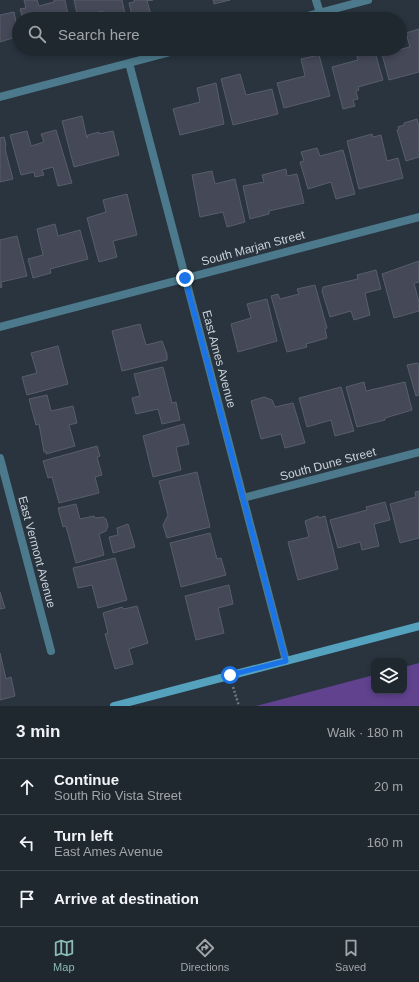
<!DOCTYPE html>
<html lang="en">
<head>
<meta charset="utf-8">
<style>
  body { margin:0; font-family:Arial,sans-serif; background:#272f37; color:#f1f3f6 }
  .controls { position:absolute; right:12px; bottom:12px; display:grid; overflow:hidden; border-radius:8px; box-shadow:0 2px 6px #0003 }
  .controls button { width:36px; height:36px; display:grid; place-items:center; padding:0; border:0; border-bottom:1px solid #3c444b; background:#1f272f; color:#f1f3f6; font:20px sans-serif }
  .stop { position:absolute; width:12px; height:12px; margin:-9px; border:3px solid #1a73e8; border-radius:50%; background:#fff }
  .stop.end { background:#1a73e8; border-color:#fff; box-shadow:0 1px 4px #0008 }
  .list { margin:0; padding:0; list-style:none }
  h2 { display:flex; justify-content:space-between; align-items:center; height:52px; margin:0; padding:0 16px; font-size:17px }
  h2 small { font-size:13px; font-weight:400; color:#a1a5aa }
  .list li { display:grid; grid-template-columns:26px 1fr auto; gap:12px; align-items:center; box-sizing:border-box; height:56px; padding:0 16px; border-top:1px solid #3c444b }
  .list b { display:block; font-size:15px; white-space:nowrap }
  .list p { margin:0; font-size:13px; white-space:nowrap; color:#a1a5aa }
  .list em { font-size:13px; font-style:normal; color:#a1a5aa }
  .icon { flex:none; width:22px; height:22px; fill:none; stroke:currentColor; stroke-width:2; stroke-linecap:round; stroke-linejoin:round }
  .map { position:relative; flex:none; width:419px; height:706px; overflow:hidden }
  .search { position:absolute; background:#1f272f; box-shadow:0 2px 6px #0003; left:12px; right:12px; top:12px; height:44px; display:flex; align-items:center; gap:10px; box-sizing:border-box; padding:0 14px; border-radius:22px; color:#a1a5aa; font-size:15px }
  .sheet { height:220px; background:#1f272f }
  nav { display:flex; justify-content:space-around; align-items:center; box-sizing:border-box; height:56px; border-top:1px solid #3c444b; background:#1f272f; font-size:11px; color:#a1a5aa }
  nav a { display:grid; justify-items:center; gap:2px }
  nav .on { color:#8bbbb9 }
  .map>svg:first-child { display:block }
  .green { fill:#60428f }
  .building { fill:#444857; stroke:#595d6c }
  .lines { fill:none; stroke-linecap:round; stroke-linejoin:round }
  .path { stroke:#6f7881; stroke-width:2.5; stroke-dasharray:2 2; stroke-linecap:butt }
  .street { stroke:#4c7a8c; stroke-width:8 }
  .secondary { stroke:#55a2be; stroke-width:8 }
  .route { stroke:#1a73e8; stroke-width:5 }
  .labels { text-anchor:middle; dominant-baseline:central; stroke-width:3; stroke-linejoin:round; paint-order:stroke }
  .street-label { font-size:12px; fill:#cbd2d9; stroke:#29343f }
</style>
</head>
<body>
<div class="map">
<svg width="419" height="706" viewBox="0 0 419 706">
  <rect width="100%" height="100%" fill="#29343f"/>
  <path class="green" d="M 419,663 L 419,706 L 256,706 L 374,675 L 374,691 L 404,691 L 404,667 Z"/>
  <path class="building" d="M 24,0 L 37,0 L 39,6 L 54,2 L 54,0 L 65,0 L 69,19 L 23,19 L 20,9 L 26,8 Z
    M 74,0 L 122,0 L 126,19 L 106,19 L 103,11 L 78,18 Z
    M 134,0 L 153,0 L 147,1 L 152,18 L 133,19 L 129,3 L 134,2 Z
    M 213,0 L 230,0 L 214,4 Z
    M 14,12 L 19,36 L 0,42 L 0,15 Z
    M 419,29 L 419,72 L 389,80 L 382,54 L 410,47 L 406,33 Z
    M 355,49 L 374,49 L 383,80 L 358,87 L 359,90 L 356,91 L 358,99 L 353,100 L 355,106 L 343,109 L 332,67 L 358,60 Z
    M 319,55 L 330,96 L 284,108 L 277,83 L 305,76 L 301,59 Z
    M 240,74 L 246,95 L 272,89 L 278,114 L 233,125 L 221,79 Z
    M 216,83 L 224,124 L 180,135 L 173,109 L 200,102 L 197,88 Z
    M 82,116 L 87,138 L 88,135 L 99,132 L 99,134 L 113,131 L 119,155 L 74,167 L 62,121 Z
    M 417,119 L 419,127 L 419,157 L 406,161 L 397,130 L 399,129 L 398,127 L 404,125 L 404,123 Z
    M 56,130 L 72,183 L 58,186 L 53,167 L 42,170 L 44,175 L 35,177 L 34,172 L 21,175 L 10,135 L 27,131 L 31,146 L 44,142 L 41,134 Z
    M 372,134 L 373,137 L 381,135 L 387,161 L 398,158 L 403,178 L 359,189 L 347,141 Z
    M 4,137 L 6,145 L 5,145 L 6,153 L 13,179 L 0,182 L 0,138 Z
    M 317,148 L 320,156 L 343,150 L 355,194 L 336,199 L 331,182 L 308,189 L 300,162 L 304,161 L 301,152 Z
    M 286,169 L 287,176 L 297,174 L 304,203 L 269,211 L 269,214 L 250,219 L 243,186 L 264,182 L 262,175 Z
    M 212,171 L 215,184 L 235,179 L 245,222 L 227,227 L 223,212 L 200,217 L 192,175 Z
    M 127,194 L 137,235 L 113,241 L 117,257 L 99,262 L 87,218 L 106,212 L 103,200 Z
    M 55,224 L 58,236 L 80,230 L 88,259 L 50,269 L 51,273 L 33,278 L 28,259 L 43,255 L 37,229 Z
    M 17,236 L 27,276 L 1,282 L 2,287 L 0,288 L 0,240 Z
    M 419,261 L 419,282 L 414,283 L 419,302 L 419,311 L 394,318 L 382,274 Z
    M 376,270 L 381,289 L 365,293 L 370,315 L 354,320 L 351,311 L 330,317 L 322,291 L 323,287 L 358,279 L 357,275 Z
    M 315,285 L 327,328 L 325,329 L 327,338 L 306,344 L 307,347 L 287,352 L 271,296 L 278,294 L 280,299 L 299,294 L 297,289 Z
    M 267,299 L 277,341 L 238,352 L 231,324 L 251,318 L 247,304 Z
    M 140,324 L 146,345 L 162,341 L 167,354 L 167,360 L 122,371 L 112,331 Z
    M 58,346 L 68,384 L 27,395 L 22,377 L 37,373 L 31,353 Z
    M 417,363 L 419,364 L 419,395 L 416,396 L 407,365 Z
    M 163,367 L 172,403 L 176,402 L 180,420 L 162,424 L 158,409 L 136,414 L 132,398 L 140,396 L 134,374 Z
    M 364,382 L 366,391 L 405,382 L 412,410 L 385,418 L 385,420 L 357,427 L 346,387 Z
    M 341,387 L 354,431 L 335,436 L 331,420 L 307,427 L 299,398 Z
    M 47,395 L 51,411 L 73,406 L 77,423 L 69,425 L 75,446 L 46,454 L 46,451 L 44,452 L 39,424 L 36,425 L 29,399 Z
    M 264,397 L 272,400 L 275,407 L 293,403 L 305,443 L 285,448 L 281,434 L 261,439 L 251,401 Z
    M 184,424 L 189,444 L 176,447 L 181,470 L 153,477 L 143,436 Z
    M 97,446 L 100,456 L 97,457 L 102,475 L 95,477 L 99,493 L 59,503 L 52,477 L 48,478 L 43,461 Z
    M 197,472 L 210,527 L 167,538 L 163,525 L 168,515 L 159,481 Z
    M 419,491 L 419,538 L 400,543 L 390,504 L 416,497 L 415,492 Z
    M 385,502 L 390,520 L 374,524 L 379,546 L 362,550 L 360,542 L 338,548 L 330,520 L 367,510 L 366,507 Z
    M 76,504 L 80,519 L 94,516 L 95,518 L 103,517 L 106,519 L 108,526 L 106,531 L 99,534 L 104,555 L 76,563 L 66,526 L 63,527 L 58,508 Z
    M 318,516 L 319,518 L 325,516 L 338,569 L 298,580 L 288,542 L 309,537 L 305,521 Z
    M 128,524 L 135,547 L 113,553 L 109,537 L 118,535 L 117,528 Z
    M 210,533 L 217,559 L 221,558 L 226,575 L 181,587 L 170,543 Z
    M 115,558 L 127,600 L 98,608 L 92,585 L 78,588 L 73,568 Z
    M 229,585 L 233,604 L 218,608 L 224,633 L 196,640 L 185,596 Z
    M 0,592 L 5,608 L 0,609 Z
    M 137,606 L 148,643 L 129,649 L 133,664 L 115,669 L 105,634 L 108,633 L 103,613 L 122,607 L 124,609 Z
    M 0,653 L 6,679 L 11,677 L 15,696 L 0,700 Z"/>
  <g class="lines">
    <path class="path" d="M 233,687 L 239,706"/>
    <path class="street" d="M 316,0 L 320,13
      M 296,19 L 368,0
      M 129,63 L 286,661
      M 0,97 L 182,49
      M 0,327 L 419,217
      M 0,458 L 51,651
      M 243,498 L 419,452"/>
    <path class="secondary" d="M 114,706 L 419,626"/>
  </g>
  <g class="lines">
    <path class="route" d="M 185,278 L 286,661 L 230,675"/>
  </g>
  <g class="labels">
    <g class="street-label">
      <text transform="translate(253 248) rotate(-15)">South Marjan Street</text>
      <text transform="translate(219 359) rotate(75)">East Ames Avenue</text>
      <text transform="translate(328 464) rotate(-15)">South Dune Street</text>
      <text transform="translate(37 552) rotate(75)">East Vermont Avenue</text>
    </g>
  </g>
</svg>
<div class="controls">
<button><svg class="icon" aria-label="layers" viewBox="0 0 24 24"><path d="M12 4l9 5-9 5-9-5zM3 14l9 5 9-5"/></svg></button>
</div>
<div class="stop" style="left:230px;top:675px"></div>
<div class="stop end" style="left:185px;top:278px"></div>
<div class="search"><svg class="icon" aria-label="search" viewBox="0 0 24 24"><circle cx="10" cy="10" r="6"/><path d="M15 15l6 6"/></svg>Search here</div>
</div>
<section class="sheet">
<h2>3 min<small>Walk · 180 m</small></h2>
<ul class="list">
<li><svg class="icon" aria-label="ahead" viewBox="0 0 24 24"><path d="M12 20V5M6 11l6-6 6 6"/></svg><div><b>Continue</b><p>South Rio Vista Street</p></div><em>20 m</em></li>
<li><svg class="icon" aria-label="left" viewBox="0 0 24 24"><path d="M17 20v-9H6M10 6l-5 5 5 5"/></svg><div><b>Turn left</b><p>East Ames Avenue</p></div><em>160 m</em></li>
<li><svg class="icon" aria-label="arrive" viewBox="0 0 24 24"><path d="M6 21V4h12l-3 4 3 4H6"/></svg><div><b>Arrive at destination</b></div></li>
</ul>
</section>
<nav>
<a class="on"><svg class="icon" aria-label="map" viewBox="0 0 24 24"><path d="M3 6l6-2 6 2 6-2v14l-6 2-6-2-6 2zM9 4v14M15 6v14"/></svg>Map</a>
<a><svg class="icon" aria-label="directions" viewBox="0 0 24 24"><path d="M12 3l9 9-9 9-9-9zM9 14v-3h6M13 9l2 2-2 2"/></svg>Directions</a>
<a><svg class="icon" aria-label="saved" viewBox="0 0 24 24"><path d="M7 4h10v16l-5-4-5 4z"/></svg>Saved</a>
</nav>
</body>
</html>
